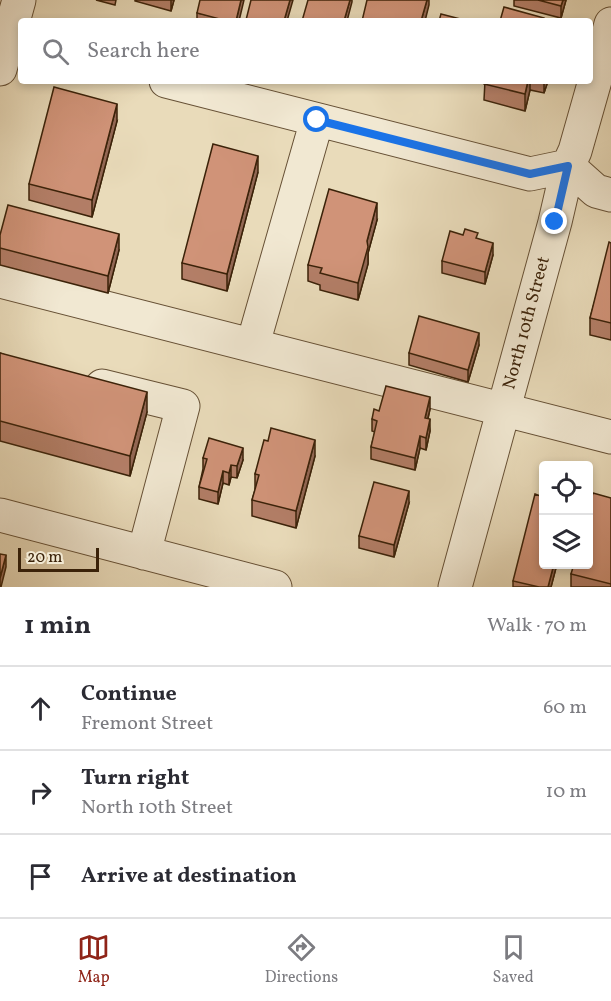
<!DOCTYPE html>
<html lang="en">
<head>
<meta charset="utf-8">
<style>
  body { margin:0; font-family:Vollkorn,serif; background:#f7f7f7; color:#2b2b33 }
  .controls { position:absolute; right:18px; bottom:18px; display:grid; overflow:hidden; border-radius:6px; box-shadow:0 3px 9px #0003 }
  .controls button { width:54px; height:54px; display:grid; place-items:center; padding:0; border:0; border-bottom:2px solid #e1e1e2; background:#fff; color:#2b2b33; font:30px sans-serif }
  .scale { position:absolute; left:18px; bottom:15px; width:81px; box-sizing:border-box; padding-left:6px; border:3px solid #3b2209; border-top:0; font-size:16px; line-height:21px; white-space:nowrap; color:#3b2209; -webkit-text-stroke:4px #f1e8d2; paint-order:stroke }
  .stop { position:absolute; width:18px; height:18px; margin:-14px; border:4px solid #1a73e8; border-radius:50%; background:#fff }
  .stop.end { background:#1a73e8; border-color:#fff; box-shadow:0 2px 6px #0008 }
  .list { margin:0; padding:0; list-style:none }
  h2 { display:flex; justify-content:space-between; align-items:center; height:78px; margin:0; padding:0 24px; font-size:26px }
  h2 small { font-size:20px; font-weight:400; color:#7c7c81 }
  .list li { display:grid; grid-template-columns:39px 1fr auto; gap:18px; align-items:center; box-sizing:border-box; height:84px; padding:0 24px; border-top:2px solid #e1e1e2 }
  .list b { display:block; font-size:22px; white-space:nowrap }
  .list p { margin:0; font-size:20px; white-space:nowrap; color:#7c7c81 }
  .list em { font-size:20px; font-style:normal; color:#7c7c81 }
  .icon { flex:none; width:33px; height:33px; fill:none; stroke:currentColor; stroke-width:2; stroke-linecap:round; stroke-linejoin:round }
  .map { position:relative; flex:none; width:611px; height:587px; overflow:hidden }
  .search { position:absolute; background:#fff; box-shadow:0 3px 9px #0003; left:18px; right:18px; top:18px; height:66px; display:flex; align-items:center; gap:15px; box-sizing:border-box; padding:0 21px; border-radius:6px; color:#7c7c81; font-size:22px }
  .sheet { height:330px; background:#fff }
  nav { display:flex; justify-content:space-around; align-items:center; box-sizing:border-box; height:84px; border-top:2px solid #e1e1e2; background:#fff; font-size:16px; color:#7c7c81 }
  nav a { display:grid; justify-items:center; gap:3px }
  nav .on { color:#8f2418 }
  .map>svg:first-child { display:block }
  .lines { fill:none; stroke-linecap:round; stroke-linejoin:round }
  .minor-casing { stroke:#665035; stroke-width:35 }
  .minor { stroke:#f1e8d2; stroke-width:33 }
  .wall { fill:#b37e67; stroke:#3b2209; stroke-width:1.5 }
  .shaded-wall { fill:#926754; stroke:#3b2209; stroke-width:1.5 }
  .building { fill:#d09378; stroke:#3b2209; stroke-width:1.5 }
  .route { stroke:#1a73e8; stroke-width:8 }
  .labels { text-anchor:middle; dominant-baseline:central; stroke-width:6; stroke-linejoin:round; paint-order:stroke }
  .street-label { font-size:18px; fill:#3b2209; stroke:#f1e8d2 }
</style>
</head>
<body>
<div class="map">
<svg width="611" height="587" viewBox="0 0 611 587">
  <rect width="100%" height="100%" fill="#e9dbba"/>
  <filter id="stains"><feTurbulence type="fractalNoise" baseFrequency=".00333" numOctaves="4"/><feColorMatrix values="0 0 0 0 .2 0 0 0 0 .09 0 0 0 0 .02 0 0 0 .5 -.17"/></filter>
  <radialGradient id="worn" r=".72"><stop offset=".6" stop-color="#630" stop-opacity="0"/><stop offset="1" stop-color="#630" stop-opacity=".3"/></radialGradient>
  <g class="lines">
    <defs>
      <path id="minor" d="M 0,69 L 19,0
        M 166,81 L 530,174 L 568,166 L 596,191 L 611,195
        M 0,281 L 611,437
        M 253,344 L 317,120
        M 102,386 L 183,406 L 144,553
        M 0,515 L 275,587
        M 455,587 L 555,222 L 568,166 L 575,151 L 611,24"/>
    </defs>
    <use href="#minor" class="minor-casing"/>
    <use href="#minor" class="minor"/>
  </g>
  <path class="wall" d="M 96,0 L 116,0 L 115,5 Z
    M 135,0 L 174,0 L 171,11 L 135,1 Z
    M 514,0 L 566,0 L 561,18 L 514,6 Z
    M 197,13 L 239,21 L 197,21 Z
    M 485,81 L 548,81 L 544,93 L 530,90 L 525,111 L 484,100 Z
    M 117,121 L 92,217 L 29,200 L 29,184 Z
    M 258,172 L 227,291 L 182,279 L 182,263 Z
    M 377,220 L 368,253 L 368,264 L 358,300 L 320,290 L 320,285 L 308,281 L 308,265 Z
    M 0,235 L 119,250 L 108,293 L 0,265 Z
    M 478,239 L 493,255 L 485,284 L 442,273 L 442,261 Z
    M 611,243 L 611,340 L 590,335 L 590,318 Z
    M 479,345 L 468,382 L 409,365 L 409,353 Z
    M 0,353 L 147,412 L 130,476 L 0,441 Z
    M 430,409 L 428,419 L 430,431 L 426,450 L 420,448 L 415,470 L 371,459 L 371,447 L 375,432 L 372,431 L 372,419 L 379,411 Z
    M 268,441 L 315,456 L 296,528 L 252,516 L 252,500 L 255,490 L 255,474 Z
    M 203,458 L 243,460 L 237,478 L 231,477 L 229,485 L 223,483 L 218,504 L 199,499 L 199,487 L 203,469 Z
    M 611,498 L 611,587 L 571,587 L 571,574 Z
    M 409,503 L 394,557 L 359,548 L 359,536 Z
    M 557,564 L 551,587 L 513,587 L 513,581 Z"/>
  <path class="shaded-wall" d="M 171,0 L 174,0 L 171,11 Z
    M 241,0 L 244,0 L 239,21 L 236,21 Z
    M 290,0 L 293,0 L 287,21 L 284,21 Z
    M 350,0 L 352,0 L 352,2 L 347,21 L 344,21 Z
    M 427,0 L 429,0 L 429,5 L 425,21 L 421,21 Z
    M 563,0 L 566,0 L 561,18 L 561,6 Z
    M 528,81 L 530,81 L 530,90 L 525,111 L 525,94 Z
    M 544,81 L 548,81 L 544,93 Z
    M 117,104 L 117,121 L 92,217 L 92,200 Z
    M 258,156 L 258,172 L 227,291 L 227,274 Z
    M 377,203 L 377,220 L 368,253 L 368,264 L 358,300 L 358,283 L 367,241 Z
    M 119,234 L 119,250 L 108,293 L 108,276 Z
    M 493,243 L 493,255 L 485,284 L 485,272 Z
    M 479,333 L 479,345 L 468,382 L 468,370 Z
    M 147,392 L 147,412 L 130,476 L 130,456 Z
    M 430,397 L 430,409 L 425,430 L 425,418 Z
    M 430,419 L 430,431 L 426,450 L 426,438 Z
    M 420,436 L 420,448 L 415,470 L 415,458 Z
    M 315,440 L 315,456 L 296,528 L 296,511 Z
    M 243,448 L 243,460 L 237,478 L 237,466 Z
    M 231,465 L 231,477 L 229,485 L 229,473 Z
    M 223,471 L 223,483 L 218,504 L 218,492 Z
    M 409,491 L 409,503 L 394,557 L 394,545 Z
    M 6,555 L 6,567 L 1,587 L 0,587 L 0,578 Z
    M 554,564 L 557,564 L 551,587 L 548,587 Z"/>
  <path class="building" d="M 200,0 L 241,0 L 236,21 L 227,21 L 197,13 Z
    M 251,0 L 290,0 L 284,21 L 246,20 Z
    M 308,0 L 350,0 L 344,21 L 302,21 Z
    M 367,0 L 427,0 L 421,21 L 362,21 Z
    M 538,0 L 563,0 L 561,6 Z
    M 504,7 L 544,18 L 543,21 L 500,21 Z
    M 441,14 L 468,21 L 439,21 Z
    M 485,81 L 528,81 L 525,94 L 484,84 Z
    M 54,87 L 117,104 L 92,200 L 29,184 Z
    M 213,144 L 258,156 L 227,274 L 182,263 Z
    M 329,189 L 377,203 L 367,241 L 368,247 L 358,283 L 320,273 L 322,268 L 308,265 Z
    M 8,205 L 119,234 L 108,276 L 0,248 L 0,235 Z
    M 465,229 L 478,233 L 476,238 L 493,243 L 485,272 L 442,261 L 450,231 L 463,235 Z
    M 609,242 L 611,243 L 611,323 L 590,318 Z
    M 419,316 L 479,333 L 468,370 L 409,353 Z
    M 0,353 L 147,392 L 130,456 L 0,421 Z
    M 386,386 L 430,397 L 425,418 L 430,419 L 426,438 L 420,436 L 415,458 L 371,447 L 377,421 L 372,419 L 374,409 L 379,411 Z
    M 271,428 L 315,440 L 296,511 L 252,500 L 259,475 L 255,474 L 264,440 L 268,441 Z
    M 209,438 L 243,448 L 237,466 L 231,465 L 229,473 L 223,471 L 218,492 L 199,487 L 207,459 L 203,458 Z
    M 374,482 L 409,491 L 394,545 L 359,536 Z
    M 593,493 L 611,498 L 611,584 L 571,574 L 574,564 L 588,564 L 588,509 Z
    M 535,494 L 543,497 L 543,564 L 554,564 L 548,587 L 539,587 L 513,581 Z
    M 0,554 L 6,555 L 0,578 Z"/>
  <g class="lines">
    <path class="route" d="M 317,120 L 530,174 L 568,166 L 555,222"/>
  </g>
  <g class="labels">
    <g class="street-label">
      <text transform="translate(527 323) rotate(-75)">North 10th Street</text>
    </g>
  </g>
  <rect width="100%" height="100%" filter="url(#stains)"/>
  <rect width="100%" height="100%" fill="url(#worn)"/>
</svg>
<div class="controls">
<button><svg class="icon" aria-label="locate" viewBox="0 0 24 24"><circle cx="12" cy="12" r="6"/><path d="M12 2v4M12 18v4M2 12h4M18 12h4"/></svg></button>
<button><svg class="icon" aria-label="layers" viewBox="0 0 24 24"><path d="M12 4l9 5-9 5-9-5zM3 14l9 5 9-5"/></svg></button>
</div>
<div class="scale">20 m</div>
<div class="stop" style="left:317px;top:120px"></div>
<div class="stop end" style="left:555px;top:222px"></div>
<div class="search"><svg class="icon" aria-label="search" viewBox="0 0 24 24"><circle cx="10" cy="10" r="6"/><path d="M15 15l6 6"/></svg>Search here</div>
</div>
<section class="sheet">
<h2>1 min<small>Walk · 70 m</small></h2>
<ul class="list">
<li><svg class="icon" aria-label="ahead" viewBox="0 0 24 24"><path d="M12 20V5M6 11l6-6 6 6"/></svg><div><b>Continue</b><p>Fremont Street</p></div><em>60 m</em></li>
<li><svg class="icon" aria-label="right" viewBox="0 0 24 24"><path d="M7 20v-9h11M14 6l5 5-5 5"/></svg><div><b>Turn right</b><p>North 10th Street</p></div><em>10 m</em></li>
<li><svg class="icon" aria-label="arrive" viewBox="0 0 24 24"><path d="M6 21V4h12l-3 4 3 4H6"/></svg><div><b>Arrive at destination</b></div></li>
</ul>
</section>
<nav>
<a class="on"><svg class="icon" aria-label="map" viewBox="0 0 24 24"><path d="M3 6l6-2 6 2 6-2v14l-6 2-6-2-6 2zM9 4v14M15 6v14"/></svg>Map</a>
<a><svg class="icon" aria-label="directions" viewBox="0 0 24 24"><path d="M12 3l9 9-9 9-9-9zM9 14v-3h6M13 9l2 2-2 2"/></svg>Directions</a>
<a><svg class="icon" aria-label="saved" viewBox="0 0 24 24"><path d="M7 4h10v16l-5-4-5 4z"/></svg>Saved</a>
</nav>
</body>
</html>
